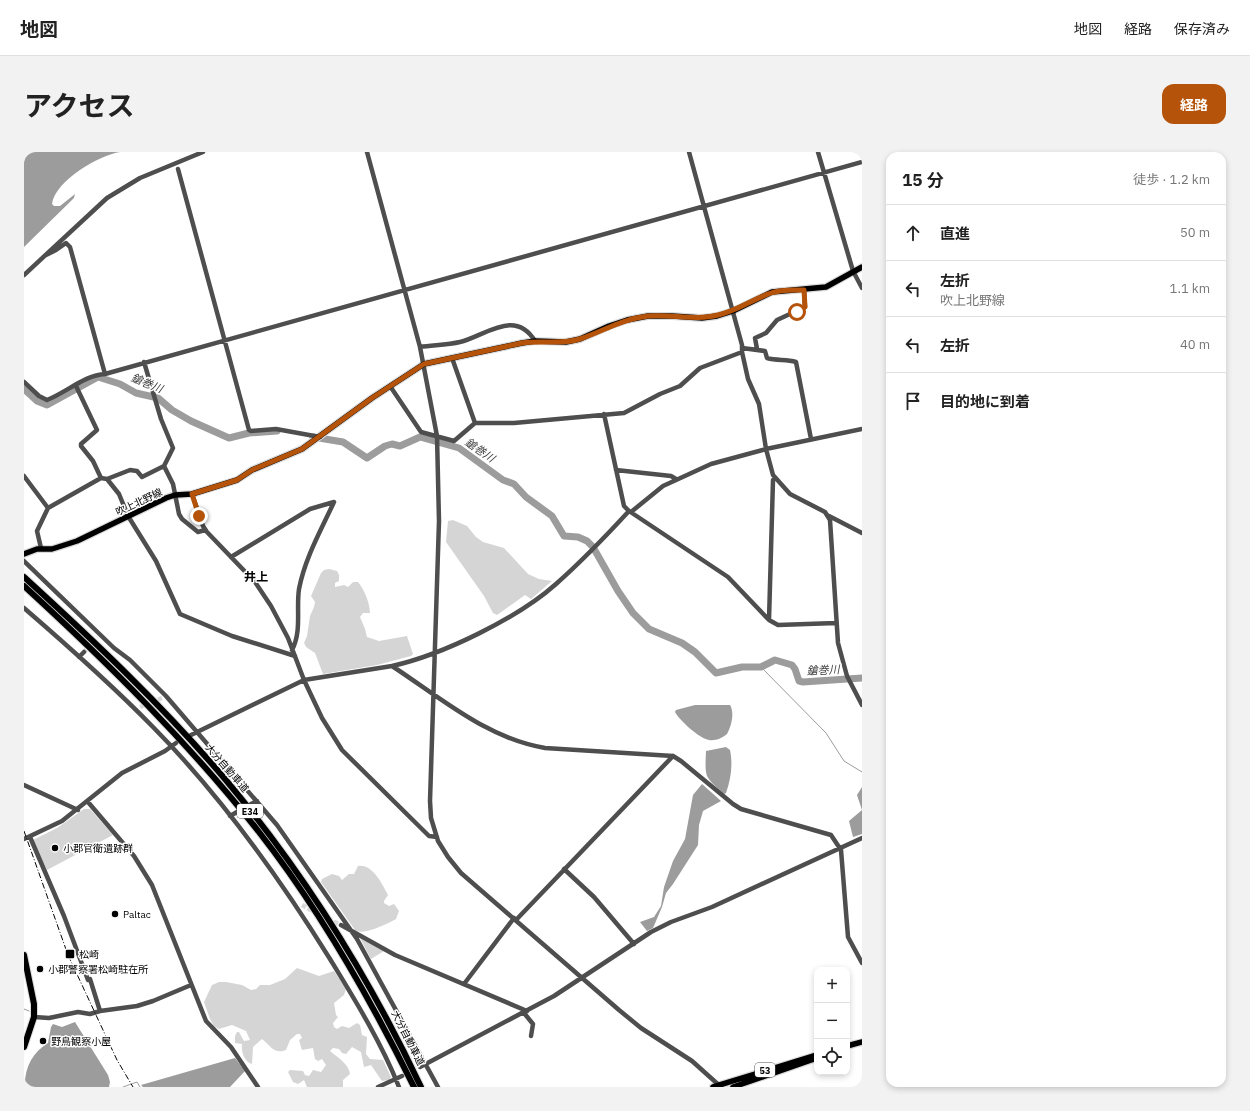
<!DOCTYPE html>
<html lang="ja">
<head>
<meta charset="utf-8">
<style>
  body { margin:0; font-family:"IBM Plex Sans","Noto Sans JP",sans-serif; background:#f2f2f2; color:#222 }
  .controls { position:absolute; right:12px; bottom:12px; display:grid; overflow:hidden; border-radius:8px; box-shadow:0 2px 6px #0003 }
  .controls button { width:36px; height:36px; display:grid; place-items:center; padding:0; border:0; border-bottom:1px solid #e0e0e0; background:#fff; color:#222; font:20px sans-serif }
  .stop { position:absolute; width:12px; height:12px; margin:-9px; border:3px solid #b45309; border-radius:50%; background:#fff }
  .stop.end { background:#b45309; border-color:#fff; box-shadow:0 1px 4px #0008 }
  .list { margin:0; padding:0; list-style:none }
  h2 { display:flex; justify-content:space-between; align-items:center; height:52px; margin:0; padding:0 16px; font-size:17px }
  h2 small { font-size:13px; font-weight:400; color:#767676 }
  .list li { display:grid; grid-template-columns:26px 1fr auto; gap:12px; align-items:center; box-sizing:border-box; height:56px; padding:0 16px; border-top:1px solid #e0e0e0 }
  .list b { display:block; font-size:15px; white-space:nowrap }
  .list p { margin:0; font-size:13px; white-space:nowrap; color:#767676 }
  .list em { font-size:13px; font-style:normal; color:#767676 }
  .icon { flex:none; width:22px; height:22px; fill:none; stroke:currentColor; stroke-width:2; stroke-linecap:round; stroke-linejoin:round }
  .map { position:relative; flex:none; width:838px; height:935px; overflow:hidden; border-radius:12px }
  header { display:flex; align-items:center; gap:24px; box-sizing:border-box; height:56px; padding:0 20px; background:#fff; border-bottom:1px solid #e0e0e0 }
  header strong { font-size:19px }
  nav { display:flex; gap:22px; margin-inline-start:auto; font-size:14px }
  .intro { display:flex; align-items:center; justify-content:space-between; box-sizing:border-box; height:96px; padding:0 24px }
  h1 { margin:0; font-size:28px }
  .button { padding:10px 18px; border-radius:12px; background:#b45309; color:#fff; font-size:14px; font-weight:700 }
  main { display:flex; gap:24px; padding:0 24px }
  aside { flex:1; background:#fff; border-radius:12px; box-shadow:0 2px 6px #0003 }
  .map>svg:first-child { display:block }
  .green { fill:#d5d5d5 }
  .water { fill:#9c9c9c }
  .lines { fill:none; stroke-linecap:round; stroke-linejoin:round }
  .stream { stroke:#9c9c9c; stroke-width:1 }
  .river { stroke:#9c9c9c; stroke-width:7 }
  .minor-tunnel { stroke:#d9d9d9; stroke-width:4.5; stroke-dasharray:4.5 2; stroke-linecap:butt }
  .major-casing { stroke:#dbdbdb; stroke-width:8 }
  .highway-casing { stroke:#dbdbdb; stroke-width:8 }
  .minor { stroke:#4e4e4e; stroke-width:4.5 }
  .major { stroke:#000; stroke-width:5.5 }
  .highway { stroke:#000; stroke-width:6 }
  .rail { stroke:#000; stroke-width:1; stroke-dasharray:6 2 1 2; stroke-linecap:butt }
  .route { stroke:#b45309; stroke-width:5 }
  .poi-dot { fill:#000; stroke:#fff; stroke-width:1.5 }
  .labels { text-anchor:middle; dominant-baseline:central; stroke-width:3; stroke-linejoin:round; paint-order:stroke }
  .shield { fill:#fff; stroke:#4c4c4c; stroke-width:1 }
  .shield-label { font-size:9px; font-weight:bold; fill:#000 }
  .street-label { font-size:10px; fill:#000; stroke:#fff }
  .poi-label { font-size:10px; fill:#000; stroke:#fff; text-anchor:start }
  .water-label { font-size:11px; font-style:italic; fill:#3d3d3d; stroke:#fff }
  .quarter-label { font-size:12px; font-weight:bold; fill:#000; stroke:#fff }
</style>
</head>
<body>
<header>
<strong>地図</strong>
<nav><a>地図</a><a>経路</a><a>保存済み</a></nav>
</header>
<div class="intro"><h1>アクセス</h1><a class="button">経路</a></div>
<main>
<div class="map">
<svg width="838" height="935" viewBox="0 0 838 935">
  <rect width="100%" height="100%" fill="#fff"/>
  <path class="green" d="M 429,368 L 443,374 L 452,385 L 459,390 L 480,396 L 504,422 L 515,427 L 528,429 L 507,447 L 501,443 L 473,463 L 469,461 L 460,444 L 422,390 L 424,369 Z
    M 305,417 L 313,419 L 315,423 L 315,429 L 311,431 L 311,435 L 320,433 L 324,435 L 329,430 L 334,430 C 340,437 346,451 346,461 L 339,461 L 336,465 L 341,477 L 343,485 L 355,489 L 383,484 L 389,502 L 387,504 L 353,513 L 299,522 L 291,501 L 282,495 L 280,491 L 283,484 L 286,464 L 290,455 L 291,450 L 287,444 L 297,421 L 300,418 Z
    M 60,657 L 66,657 L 89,683 L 23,718 L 9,688 L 33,676 Z
    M 334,714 C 349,712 358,732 364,743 L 360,749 L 360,751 L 365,754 L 370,752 L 375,759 L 372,767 C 363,772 339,784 331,778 L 297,730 L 298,727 L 308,722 L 315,724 L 318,728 L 325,722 L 330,722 Z
    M 336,786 L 360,799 L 347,807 Z
    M 273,816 L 295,824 L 310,819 L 322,837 L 320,843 L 310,851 L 312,863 L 314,865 L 309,871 L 310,875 L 313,877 L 318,874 L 325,876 L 333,871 L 336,873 L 338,883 L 343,885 L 342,902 L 346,907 L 359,908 L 367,925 L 365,928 L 358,929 L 347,913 L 340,915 L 337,900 L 328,895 L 322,902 L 318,901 L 315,897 L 309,896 L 306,899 C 313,905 325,912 326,922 L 319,928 L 319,935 L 283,935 L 280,928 L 274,932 L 269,930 L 264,920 L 266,918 L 279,919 L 281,923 L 285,924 L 289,918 L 297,920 L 302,913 L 298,907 L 294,909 L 291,907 L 289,896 L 278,898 L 275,888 L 278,886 L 276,882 L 273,882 L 266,888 L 262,898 C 250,903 246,893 238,887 L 229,895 L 228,912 C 220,910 217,899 218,892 L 211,891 L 211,884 L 213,880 L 215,880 L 220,889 L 226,888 L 222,879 L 208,873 L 195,877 L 190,874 L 186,867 L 180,850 L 188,833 L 195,830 L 202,830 L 218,833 L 227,838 L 232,837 L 236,833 L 246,833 L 261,827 Z"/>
  <path class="water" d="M 0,0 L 96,0 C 75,3 31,29 28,52 L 30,54 L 36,54 L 51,42 L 50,46 L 0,95 Z
    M 671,553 L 706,553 C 711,561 707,575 703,582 C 698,586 692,589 685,588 C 676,587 655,568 651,560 L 652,558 Z
    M 702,595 L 706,598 C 709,612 707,627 702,641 L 700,642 C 680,624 681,626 682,599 Z
    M 678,632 L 697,649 L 679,659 L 675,673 L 674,693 L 649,732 L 642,741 L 638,755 L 629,776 L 623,779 L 616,770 L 630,765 L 637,754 L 640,735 L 649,709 L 661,687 L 669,643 Z
    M 838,635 L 838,682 L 829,685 L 825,669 L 838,658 L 833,643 Z
    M 51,870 L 84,923 L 86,930 L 85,935 L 1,935 C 0,916 9,900 24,891 L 27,875 L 29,872 L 38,875 Z
    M 211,906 L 221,919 L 206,935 L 119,935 L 117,933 Z"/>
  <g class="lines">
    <path class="stream" d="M 737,515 L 802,581 L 820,609 L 838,620
      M 0,857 L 5,859
      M 99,935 L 113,930 L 116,935"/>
    <path class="river" d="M 0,237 L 13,249 L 23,253 L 74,225 L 96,232 L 112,241 L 134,246 L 148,258 L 167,269 L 205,286 L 225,281 L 253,279
      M 289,285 L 319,290 L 343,306 L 361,294 L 368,292 L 376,294 L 396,285 L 435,296 L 479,328 L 490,332 L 502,345 L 528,364 L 540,384 L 554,385 L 563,389 L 569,395 L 594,439 L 609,461 L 625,477 L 658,491 L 671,500 L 692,521 L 718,515 L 737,515 L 751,508 L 768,513 L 771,517 L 775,529 L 779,530 L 838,526"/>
    <path class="minor-tunnel" d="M 60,500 L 73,485
      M 116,555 L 138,546
      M 278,753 L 290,760
      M 304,767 L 317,773"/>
    <defs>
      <path id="major" d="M 0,402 L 13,397 L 28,397 L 53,389 L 142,346 L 151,343 L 168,342 L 213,328 L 228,318 L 278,297 L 348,246 L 400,212 L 498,191 L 511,189 L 542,190 L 556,187 L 585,174 L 603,168 L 624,164 L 648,164 L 678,166 L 693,164 L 709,159 L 748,140 L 802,135 L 838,115
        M 823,894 L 838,890
        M 689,935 L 793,903
        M 709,935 L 793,906"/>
      <path id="highway" d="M 0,425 C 70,489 139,554 201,627 C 280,721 345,825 397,935
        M 0,434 C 84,511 165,591 235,680 C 296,758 346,846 390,935
        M 0,803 L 10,852 L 10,865 L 0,895"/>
    </defs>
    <use href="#major" class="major-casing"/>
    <use href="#highway" class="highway-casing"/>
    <path class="minor" d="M 343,0 L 396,195 L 413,284 L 415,369 L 406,649 L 407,666 L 414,689 L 424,705 L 437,721 L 595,858 L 617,876 L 668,909 L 697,935
      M 665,0 L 718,193 L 718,200 L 724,227 L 735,252 L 742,297 L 749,323 L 766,342 L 801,360 L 806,368 L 814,491 L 823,524 L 838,553
      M 794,0 L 829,119 L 838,136
      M 154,17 L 225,278 L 227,279 L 252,277 L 296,285
      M 22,103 L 32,98 L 42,91 L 46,95 L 81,222
      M 0,123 L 83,46 L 116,26 L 179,0
      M 396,195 C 409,193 423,193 436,190 C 461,184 491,156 511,189
      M 718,196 L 741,199 L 743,206 C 753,209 762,207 772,210 L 787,287
      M 733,197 L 731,186 L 742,181 L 753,168 L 781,155 L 780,138
      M 428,206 L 451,271 L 490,271 L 600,261 L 636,242 L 656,234 L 676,216 L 718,200
      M 120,210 L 137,267 L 149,296 L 140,314 L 149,332 L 155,362 L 158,367 L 174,380 L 181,378
      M 0,230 L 15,244 L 23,248 C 43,240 61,223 81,222 L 838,10
      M 52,234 L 73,278 L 57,292 L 57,294 L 69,309 L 77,326
      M 366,234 L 397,280 L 430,289 L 451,271
      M 580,262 L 600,354 L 605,359 L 704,425 L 745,468 L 754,473 L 812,471
      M 592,318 L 647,324 L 652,327
      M 0,324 L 24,356 L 77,326 L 83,327 L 95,342 L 104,364 L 132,409 L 156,462 L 208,484 L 271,504
      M 83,327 L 106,318 L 113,319 L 118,325 L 140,314
      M 168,342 L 179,374 L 183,380 L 231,430 L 247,454 L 264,486 L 280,528 L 298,566 L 318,598 L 405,684 L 413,685
      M 607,360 L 639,334 L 687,312 L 742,297 L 838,277
      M 805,364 L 838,381
      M 17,396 L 13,379 L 24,356
      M 207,405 L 286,357 L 310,350
      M 0,409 L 90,496 L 106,508 L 142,544 L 253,673 L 333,787 L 414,935
      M 0,456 C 44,494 88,533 129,575 C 197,644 255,725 306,807 C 331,848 357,890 375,935
      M 745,468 L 749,328 L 751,326
      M 268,498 C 278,479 272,457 275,437 C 281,406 297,378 310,350
      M 55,505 L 60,500
      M 368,514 C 418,503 494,466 532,432 C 558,409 582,384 605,359
      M 167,583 L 280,528 L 368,514 C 417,546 462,586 521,596 L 649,604 L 657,609 L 709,652 L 717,657 L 807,683 L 817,698 L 824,785 L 838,811
      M 0,633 L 54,658
      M 64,650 L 110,704 L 128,733 L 182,869 L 207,895 L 234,935
      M 227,652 L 233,649
      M 206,664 L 213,660
      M 6,685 L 40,764 L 64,828 L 66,827 L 76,859
      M 0,687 L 38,669 L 98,621 L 141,599 L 152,591
      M 540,717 L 570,745 L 610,792
      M 492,768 L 649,604
      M 317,773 L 371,803 L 503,859
      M 440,832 L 490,766
      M 500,861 L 509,872 L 507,884
      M 10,865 L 25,866 L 54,860 L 66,862 L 76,859 L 113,854 L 129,849 L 167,833
      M 396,915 L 530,844 L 627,780 L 647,770 L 688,755 L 838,686
      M 354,935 L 378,924"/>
    <use href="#major" class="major"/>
    <use href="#highway" class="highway"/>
    <path class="rail" d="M 0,679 L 44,803 L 93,908 L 109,935"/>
  </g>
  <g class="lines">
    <path class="route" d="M 175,364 L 168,342 L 213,328 L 228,318 L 278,297 L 348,246 L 400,212 L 498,191 C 517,188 537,193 556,187 C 580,179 598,167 624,164 C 648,162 672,169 694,163 C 713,159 729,147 747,141 C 758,137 770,138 780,138 L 781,155 L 773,160"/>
  </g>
  <g class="poi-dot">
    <circle cx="31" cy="696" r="4"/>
    <circle cx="91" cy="762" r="4"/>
    <rect x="41" y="797" width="10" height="10" rx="2"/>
    <circle cx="16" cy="817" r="4"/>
    <circle cx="19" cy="889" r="4"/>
  </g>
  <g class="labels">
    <g class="shield">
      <rect x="213" y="652" width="26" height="14" rx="3"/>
      <rect x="731" y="911" width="20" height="14" rx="3"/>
    </g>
    <g class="shield-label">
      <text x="226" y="659">E34</text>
      <text x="741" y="918">53</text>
    </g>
    <g class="street-label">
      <text transform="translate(115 350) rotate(-25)">吹上北野線</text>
      <text transform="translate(203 616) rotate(49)">大分自動車道</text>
      <text transform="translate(384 886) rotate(63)">大分自動車道</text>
    </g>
    <g class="poi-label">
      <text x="39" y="696">小郡官衛遺跡群</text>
      <text x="99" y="762">Paltac</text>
      <text x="55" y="802">松崎</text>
      <text x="24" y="817">小郡警察署松崎駐在所</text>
      <text x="27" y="889">野鳥観察小屋</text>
    </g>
    <g class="water-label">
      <text transform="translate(123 231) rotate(22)">鎗巻川</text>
      <text transform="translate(456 298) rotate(34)">鎗巻川</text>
      <text transform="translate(799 518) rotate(-3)">鎗巻川</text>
    </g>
    <g class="quarter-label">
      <text x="232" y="424">井上</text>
    </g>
  </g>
</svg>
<div class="controls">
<button>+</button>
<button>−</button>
<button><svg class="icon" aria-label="locate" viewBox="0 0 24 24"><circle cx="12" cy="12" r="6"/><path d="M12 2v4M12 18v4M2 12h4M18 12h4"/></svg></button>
</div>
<div class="stop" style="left:773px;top:160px"></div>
<div class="stop end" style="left:175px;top:364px"></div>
</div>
<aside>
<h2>15 分<small>徒歩 · 1.2 km</small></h2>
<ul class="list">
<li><svg class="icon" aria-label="ahead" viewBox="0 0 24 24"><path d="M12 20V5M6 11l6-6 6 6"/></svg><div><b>直進</b></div><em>50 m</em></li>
<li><svg class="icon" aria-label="left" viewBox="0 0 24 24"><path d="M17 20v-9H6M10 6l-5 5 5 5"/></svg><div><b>左折</b><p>吹上北野線</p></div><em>1.1 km</em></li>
<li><svg class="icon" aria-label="left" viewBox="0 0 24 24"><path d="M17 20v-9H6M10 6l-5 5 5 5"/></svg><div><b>左折</b></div><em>40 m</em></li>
<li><svg class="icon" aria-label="arrive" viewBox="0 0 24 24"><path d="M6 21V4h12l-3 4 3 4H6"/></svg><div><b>目的地に到着</b></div></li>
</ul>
</aside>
</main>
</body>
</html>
